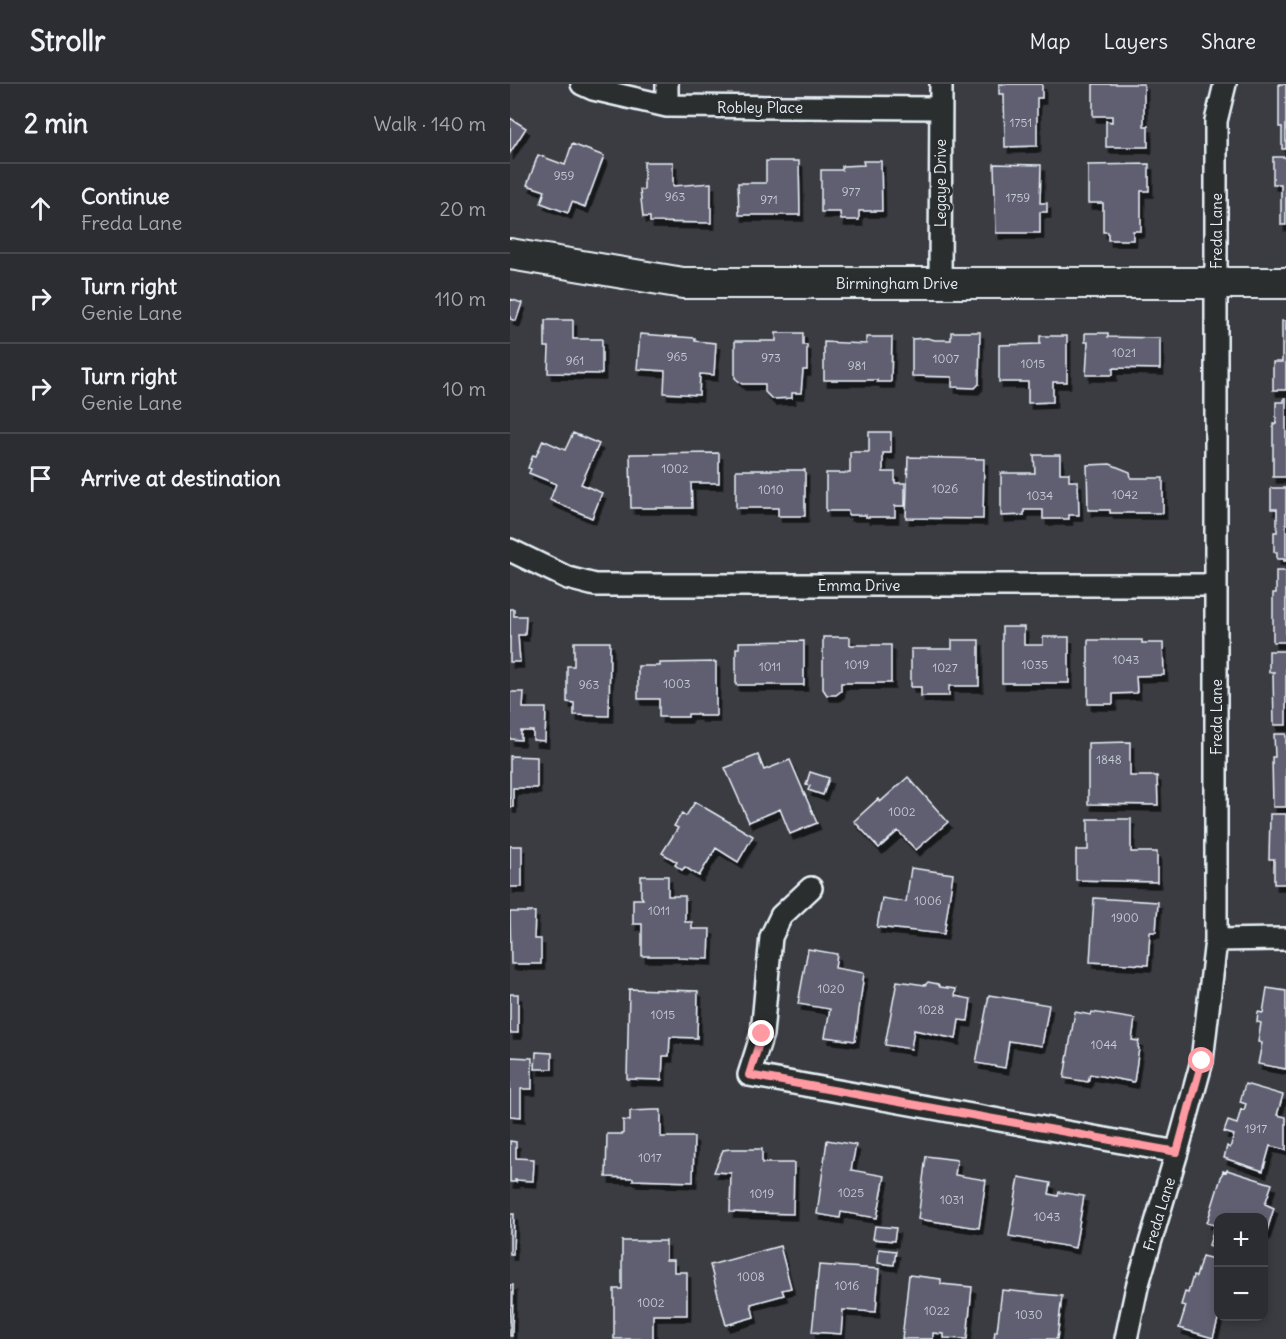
<!DOCTYPE html>
<html lang="en">
<head>
<meta charset="utf-8">
<style>
  body { margin:0; font-family:Delius,sans-serif; background:#34353a; color:#f1f3f6 }
  .controls { position:absolute; right:18px; bottom:18px; display:grid; overflow:hidden; border-radius:12px; box-shadow:0 3px 9px #0003 }
  .controls button { width:54px; height:54px; display:grid; place-items:center; padding:0; border:0; border-bottom:2px solid #48494d; background:#2c2d32; color:#f1f3f6; font:30px sans-serif }
  .stop { position:absolute; width:18px; height:18px; margin:-14px; border:4px solid #ff9aa2; border-radius:50%; background:#fff }
  .stop.end { background:#ff9aa2; border-color:#fff; box-shadow:0 2px 6px #0008 }
  .list { margin:0; padding:0; list-style:none }
  h2 { display:flex; justify-content:space-between; align-items:center; height:78px; margin:0; padding:0 24px; font-size:26px }
  h2 small { font-size:20px; font-weight:400; color:#a6a8ac }
  .list li { display:grid; grid-template-columns:39px 1fr auto; gap:18px; align-items:center; box-sizing:border-box; height:90px; padding:0 24px; border-top:2px solid #48494d }
  .list b { display:block; font-size:22px; white-space:nowrap }
  .list p { margin:0; font-size:20px; white-space:nowrap; color:#a6a8ac }
  .list em { font-size:20px; font-style:normal; color:#a6a8ac }
  .icon { flex:none; width:33px; height:33px; fill:none; stroke:currentColor; stroke-width:2; stroke-linecap:round; stroke-linejoin:round }
  .map { position:relative; flex:none; width:776px; height:1255px; overflow:hidden }
  header { display:flex; align-items:center; gap:36px; box-sizing:border-box; height:84px; padding:0 30px; background:#2c2d32; border-bottom:2px solid #48494d }
  header strong { font-size:28px }
  nav { display:flex; gap:33px; margin-inline-start:auto; font-size:21px }
  main { display:flex }
  aside { flex:1; background:#2c2d32 }
  .map>svg:first-child { display:block }
  .building { fill:#615f71; stroke:#e8f1f8; stroke-width:1.5; filter:url(#shadow) }
  .lines { fill:none; stroke-linecap:round; stroke-linejoin:round }
  .street-casing { stroke:#e8f1f8; stroke-width:26 }
  .secondary-casing { stroke:#e8f1f8; stroke-width:34 }
  .street { stroke:#2a2d2e; stroke-width:21 }
  .secondary { stroke:#2a2d2e; stroke-width:30 }
  .route { stroke:#ff9aa2; stroke-width:8 }
  .labels { text-anchor:middle; dominant-baseline:central; stroke-width:6; stroke-linejoin:round; paint-order:stroke }
  .number-label { font-size:12px; fill:#c6ccd6 }
  .street-label { font-size:15px; fill:#e8f1f8; stroke:#2a2d2e }
</style>
</head>
<body>
<header>
<strong>Strollr</strong>
<nav><a>Map</a><a>Layers</a><a>Share</a></nav>
</header>
<main>
<aside>
<h2>2 min<small>Walk · 140 m</small></h2>
<ul class="list">
<li><svg class="icon" aria-label="ahead" viewBox="0 0 24 24"><path d="M12 20V5M6 11l6-6 6 6"/></svg><div><b>Continue</b><p>Freda Lane</p></div><em>20 m</em></li>
<li><svg class="icon" aria-label="right" viewBox="0 0 24 24"><path d="M7 20v-9h11M14 6l5 5-5 5"/></svg><div><b>Turn right</b><p>Genie Lane</p></div><em>110 m</em></li>
<li><svg class="icon" aria-label="right" viewBox="0 0 24 24"><path d="M7 20v-9h11M14 6l5 5-5 5"/></svg><div><b>Turn right</b><p>Genie Lane</p></div><em>10 m</em></li>
<li><svg class="icon" aria-label="arrive" viewBox="0 0 24 24"><path d="M6 21V4h12l-3 4 3 4H6"/></svg><div><b>Arrive at destination</b></div></li>
</ul>
</aside>
<div class="map">
<svg width="776" height="1255" viewBox="0 0 776 1255">
  <defs>
    <filter id="shadow"><feDropShadow dx="3.5" dy="6" stdDeviation="0" flood-color="#0009"/></filter>
  </defs>
  <rect width="100%" height="100%" fill="#3a3c42"/>
  <filter id="ink" filterUnits="userSpaceOnUse"><feTurbulence type="fractalNoise" baseFrequency=".0167" numOctaves="2"/><feDisplacementMap in="SourceGraphic" scale="12" xChannelSelector="R" yChannelSelector="G"/><feConvolveMatrix kernelMatrix="1 2 1 2 8 2 1 2 1" color-interpolation-filters="sRGB"/></filter>
  <g filter="url(#ink)">
    <path class="building" d="M 489,0 L 532,0 L 532,14 L 527,14 L 527,62 L 495,63 L 494,10 L 489,10 Z
      M 583,0 L 634,0 L 634,42 L 638,42 L 638,63 L 596,63 L 596,37 L 602,38 L 602,32 L 583,32 Z
      M 769,0 L 776,0 L 776,65 L 772,65 L 772,43 L 769,43 Z
      M 0,34 L 16,44 L 0,69 Z
      M 62,60 L 94,72 L 75,123 L 62,118 L 58,129 L 31,119 L 35,107 L 17,101 L 28,71 L 55,81 Z
      M 763,73 L 776,73 L 776,141 L 771,141 L 771,100 L 763,100 Z
      M 256,77 L 289,77 L 290,131 L 229,131 L 228,99 L 256,99 Z
      M 353,77 L 371,77 L 372,127 L 349,127 L 349,136 L 331,136 L 330,128 L 311,128 L 311,86 L 332,86 L 332,82 L 354,81 Z
      M 134,78 L 163,78 L 163,102 L 201,99 L 201,139 L 140,138 L 140,133 L 133,133 L 130,106 L 134,106 Z
      M 484,80 L 531,81 L 530,119 L 537,119 L 537,128 L 530,128 L 530,149 L 486,149 Z
      M 639,80 L 639,107 L 631,107 L 631,147 L 623,147 L 623,156 L 598,156 L 598,148 L 593,148 L 593,119 L 578,119 L 578,81 Z
      M 0,215 L 12,219 L 6,237 L 0,235 Z
      M 35,236 L 63,236 L 63,255 L 92,255 L 92,290 L 38,289 L 39,263 L 35,263 Z
      M 772,237 L 776,237 L 776,306 L 763,306 L 763,278 L 772,278 Z
      M 441,248 L 470,248 L 469,300 L 465,304 L 442,303 L 442,293 L 402,292 L 402,255 L 417,254 L 425,256 L 441,256 Z
      M 266,249 L 293,249 L 293,261 L 297,261 L 297,286 L 293,286 L 291,309 L 282,309 L 282,314 L 262,315 L 255,308 L 255,300 L 232,300 L 225,294 L 225,257 L 266,257 Z
      M 575,249 L 598,249 L 598,253 L 650,254 L 650,285 L 603,284 L 603,291 L 576,291 L 578,258 L 575,258 Z
      M 130,250 L 185,254 L 185,257 L 206,259 L 204,291 L 190,290 L 189,311 L 154,309 L 155,287 L 127,285 Z
      M 530,252 L 557,252 L 557,298 L 543,298 L 543,318 L 518,319 L 518,298 L 489,298 L 489,261 L 530,260 Z
      M 356,253 L 382,253 L 381,298 L 367,298 L 367,296 L 314,296 L 314,258 L 356,260 Z
      M 774,314 L 776,314 L 776,393 L 763,393 L 763,340 L 766,340 L 766,318 L 774,318 Z
      M 359,348 L 381,348 L 381,369 L 373,369 L 373,388 L 385,388 L 385,399 L 395,399 L 395,422 L 385,422 L 385,433 L 356,433 L 356,431 L 338,431 L 338,427 L 316,427 L 316,389 L 340,389 L 340,368 L 359,368 Z
      M 63,349 L 89,360 L 71,400 L 92,409 L 82,434 L 40,416 L 46,400 L 19,389 L 21,385 L 18,384 L 23,371 L 26,372 L 33,356 L 55,366 Z
      M 209,369 L 209,399 L 181,399 L 182,424 L 121,424 L 120,370 Z
      M 524,371 L 550,371 L 550,389 L 559,389 L 559,397 L 568,397 L 569,431 L 559,431 L 559,435 L 533,435 L 533,426 L 514,426 L 514,431 L 491,432 L 491,389 L 525,389 Z
      M 398,373 L 474,375 L 473,435 L 396,434 Z
      M 600,380 L 620,388 L 621,394 L 653,394 L 653,429 L 600,429 L 600,426 L 578,426 L 577,381 Z
      M 226,386 L 295,386 L 295,432 L 268,432 L 268,424 L 226,424 Z
      M 761,404 L 776,404 L 776,477 L 774,477 L 774,475 L 767,475 L 767,468 L 764,468 L 764,448 L 767,448 L 767,425 L 761,425 Z
      M 766,487 L 776,487 L 776,558 L 763,558 L 763,509 L 766,509 Z
      M 0,525 L 4,525 L 4,532 L 16,532 L 15,551 L 8,551 L 10,578 L 0,578 Z
      M 492,543 L 514,543 L 514,561 L 533,561 L 533,553 L 559,553 L 559,599 L 492,599 Z
      M 313,553 L 340,553 L 340,561 L 381,561 L 381,599 L 331,599 L 331,607 L 326,611 L 317,611 L 313,605 Z
      M 442,556 L 469,556 L 469,602 L 439,602 L 439,612 L 411,612 L 411,603 L 401,603 L 401,565 L 442,565 Z
      M 578,556 L 632,556 L 632,559 L 653,559 L 654,591 L 626,592 L 627,609 L 603,610 L 603,620 L 578,620 Z
      M 294,557 L 294,601 L 226,601 L 226,564 L 229,564 L 229,558 Z
      M 64,558 L 100,558 L 99,632 L 64,631 L 64,619 L 57,618 L 57,582 L 64,582 Z
      M 759,567 L 776,567 L 776,641 L 764,641 L 763,590 L 764,588 L 759,588 Z
      M 206,578 L 206,632 L 189,632 L 189,630 L 178,630 L 178,633 L 149,633 L 149,615 L 128,615 L 128,582 L 150,582 L 150,579 Z
      M 0,608 L 14,608 L 13,624 L 36,624 L 35,657 L 23,656 L 23,647 L 11,647 L 11,656 L 0,655 Z
      M 764,650 L 776,650 L 776,723 L 763,723 L 762,673 L 765,673 Z
      M 620,658 L 620,692 L 647,692 L 648,721 L 578,720 L 578,659 Z
      M 248,671 L 254,686 L 280,676 L 307,739 L 280,750 L 270,725 L 239,738 L 215,684 Z
      M 0,672 L 27,673 L 27,704 L 3,704 L 3,723 L 0,723 Z
      M 300,688 L 319,694 L 313,711 L 298,706 L 300,702 L 296,701 Z
      M 398,693 L 438,738 L 406,766 L 388,747 L 369,764 L 344,737 L 368,715 L 370,718 Z
      M 185,718 L 243,752 L 228,778 L 206,764 L 189,792 L 175,783 L 172,786 L 165,781 L 167,778 L 152,769 L 168,744 L 164,742 L 172,729 L 176,732 Z
      M 760,730 L 776,730 L 776,800 L 764,800 L 764,775 L 759,775 Z
      M 578,735 L 621,735 L 621,768 L 647,768 L 647,798 L 566,796 L 566,766 L 578,766 Z
      M 0,762 L 12,762 L 12,803 L 0,803 Z
      M 401,784 L 443,790 L 434,850 L 367,843 L 372,814 L 396,818 Z
      M 131,792 L 158,792 L 158,812 L 175,812 L 175,838 L 182,838 L 182,845 L 200,845 L 199,875 L 168,874 L 168,872 L 132,872 L 132,840 L 123,840 L 123,815 L 133,815 L 131,812 Z
      M 584,814 L 648,818 L 646,848 L 640,848 L 638,881 L 580,878 Z
      M 0,828 L 25,828 L 24,855 L 31,855 L 31,880 L 1,880 Z
      M 298,865 L 327,870 L 325,884 L 354,889 L 345,957 L 315,953 L 320,925 L 288,920 Z
      M 387,897 L 415,901 L 418,898 L 428,900 L 430,903 L 446,905 L 445,912 L 461,915 L 458,937 L 449,936 L 446,955 L 404,946 L 401,965 L 375,961 Z
      M 757,904 L 776,907 L 776,985 L 748,980 L 752,959 L 748,958 L 751,939 L 747,938 L 748,928 L 753,929 Z
      M 119,905 L 188,907 L 187,954 L 160,953 L 159,972 L 153,972 L 152,996 L 117,995 Z
      M 0,910 L 8,910 L 8,949 L 0,949 Z
      M 479,911 L 539,921 L 532,962 L 499,957 L 495,984 L 466,979 Z
      M 565,928 L 581,931 L 582,928 L 625,935 L 622,956 L 629,957 L 628,963 L 629,964 L 624,998 L 580,990 L 578,998 L 554,994 Z
      M 26,968 L 42,969 L 42,985 L 25,985 Z
      M 0,973 L 22,974 L 22,1005 L 11,1005 L 11,1033 L 0,1032 Z
      M 735,1000 L 773,1011 L 767,1031 L 776,1033 L 776,1066 L 760,1062 L 753,1087 L 714,1074 L 717,1062 L 720,1064 L 724,1051 L 714,1048 L 718,1037 L 727,1040 L 731,1025 L 734,1026 L 736,1020 L 730,1018 Z
      M 144,1026 L 151,1026 L 151,1053 L 184,1053 L 183,1098 L 123,1096 L 123,1094 L 96,1093 L 97,1050 L 113,1050 L 113,1036 L 120,1037 L 120,1027 Z
      M 317,1056 L 346,1061 L 341,1086 L 375,1092 L 367,1134 L 331,1128 L 330,1134 L 307,1130 Z
      M 0,1057 L 6,1058 L 6,1074 L 24,1075 L 23,1097 L 5,1096 L 6,1098 L 0,1098 Z
      M 220,1065 L 252,1065 L 252,1079 L 284,1079 L 283,1130 L 220,1128 L 221,1089 L 204,1088 L 213,1066 Z
      M 416,1072 L 447,1076 L 445,1091 L 476,1096 L 469,1144 L 408,1135 Z
      M 717,1086 L 762,1100 L 755,1120 L 764,1124 L 756,1150 L 754,1149 L 754,1134 L 708,1134 L 708,1165 L 699,1161 L 705,1141 L 697,1139 L 713,1087 L 716,1088 Z
      M 509,1093 L 541,1099 L 539,1110 L 548,1112 L 549,1108 L 574,1112 L 565,1164 L 499,1152 Z
      M 0,1130 L 4,1130 L 3,1170 L 0,1170 Z
      M 365,1142 L 386,1144 L 384,1157 L 363,1155 Z
      M 112,1157 L 156,1157 L 156,1176 L 164,1176 L 164,1188 L 177,1188 L 177,1231 L 143,1231 L 143,1255 L 104,1255 L 104,1205 L 112,1205 Z
      M 270,1162 L 281,1204 L 272,1206 L 274,1211 L 241,1220 L 244,1233 L 216,1241 L 200,1181 Z
      M 369,1165 L 386,1167 L 384,1181 L 368,1179 Z
      M 692,1172 L 708,1176 L 709,1232 L 703,1254 L 669,1244 L 676,1222 L 671,1221 L 675,1208 L 678,1209 L 683,1192 L 686,1193 Z
      M 309,1181 L 369,1185 L 366,1228 L 333,1226 L 331,1250 L 302,1248 Z
      M 399,1191 L 431,1195 L 431,1200 L 462,1203 L 457,1255 L 434,1254 L 434,1250 L 423,1249 L 423,1255 L 392,1255 Z
      M 0,1201 L 3,1201 L 2,1252 L 0,1252 Z
      M 492,1206 L 552,1212 L 547,1255 L 484,1255 L 485,1247 L 487,1247 Z"/>
    <g class="lines">
      <defs>
        <path id="street" d="M 72,0 L 83,5 L 157,22 L 430,24
          M 157,22 L 157,0
          M 430,199 L 431,0
          M 0,466 L 58,494 L 85,501 L 706,501
          M 301,804 L 271,832 L 261,853 L 252,950 L 239,991 L 667,1068
          M 706,856 L 776,855
          M 616,1255 L 627,1203 L 667,1068 L 692,977 L 706,856 L 706,37 L 715,0"/>
        <path id="secondary" d="M 0,170 L 173,199 L 776,199"/>
      </defs>
      <use href="#street" class="street-casing"/>
      <use href="#secondary" class="secondary-casing"/>
      <use href="#street" class="street"/>
      <use href="#secondary" class="secondary"/>
    </g>
  </g>
  <g class="lines" filter="url(#ink)">
    <path class="route" d="M 252,950 L 239,991 L 667,1068 L 692,977"/>
  </g>
  <g class="labels">
    <g class="number-label">
      <text x="511" y="38">1751</text>
      <text x="54" y="91">959</text>
      <text x="341" y="107">977</text>
      <text x="165" y="112">963</text>
      <text x="508" y="113">1759</text>
      <text x="259" y="115">971</text>
      <text x="614" y="268">1021</text>
      <text x="167" y="272">965</text>
      <text x="261" y="273">973</text>
      <text x="436" y="274">1007</text>
      <text x="65" y="276">961</text>
      <text x="523" y="279">1015</text>
      <text x="347" y="281">981</text>
      <text x="165" y="384">1002</text>
      <text x="435" y="404">1026</text>
      <text x="261" y="405">1010</text>
      <text x="615" y="410">1042</text>
      <text x="530" y="411">1034</text>
      <text x="616" y="575">1043</text>
      <text x="347" y="580">1019</text>
      <text x="525" y="580">1035</text>
      <text x="260" y="582">1011</text>
      <text x="435" y="583">1027</text>
      <text x="167" y="599">1003</text>
      <text x="79" y="600">963</text>
      <text x="599" y="675">1848</text>
      <text x="392" y="727">1002</text>
      <text x="418" y="816">1006</text>
      <text x="149" y="826">1011</text>
      <text x="615" y="833">1900</text>
      <text x="321" y="904">1020</text>
      <text x="421" y="925">1028</text>
      <text x="153" y="930">1015</text>
      <text x="594" y="960">1044</text>
      <text x="746" y="1044">1917</text>
      <text x="140" y="1073">1017</text>
      <text x="341" y="1108">1025</text>
      <text x="252" y="1109">1019</text>
      <text x="442" y="1115">1031</text>
      <text x="537" y="1132">1043</text>
      <text x="241" y="1192">1008</text>
      <text x="337" y="1201">1016</text>
      <text x="141" y="1218">1002</text>
      <text x="427" y="1226">1022</text>
      <text x="519" y="1230">1030</text>
    </g>
    <g class="street-label">
      <text x="250" y="23">Robley Place</text>
      <text transform="translate(430 99) rotate(-90)">Legaye Drive</text>
      <text transform="translate(706 147) rotate(-90)">Freda Lane</text>
      <text x="387" y="199">Birmingham Drive</text>
      <text x="349" y="501">Emma Drive</text>
      <text transform="translate(706 633) rotate(-90)">Freda Lane</text>
      <text transform="translate(649 1130) rotate(-73)">Freda Lane</text>
    </g>
  </g>
</svg>
<div class="controls">
<button>+</button>
<button>−</button>
</div>
<div class="stop" style="left:692px;top:977px"></div>
<div class="stop end" style="left:252px;top:950px"></div>
</div>
</main>
</body>
</html>
